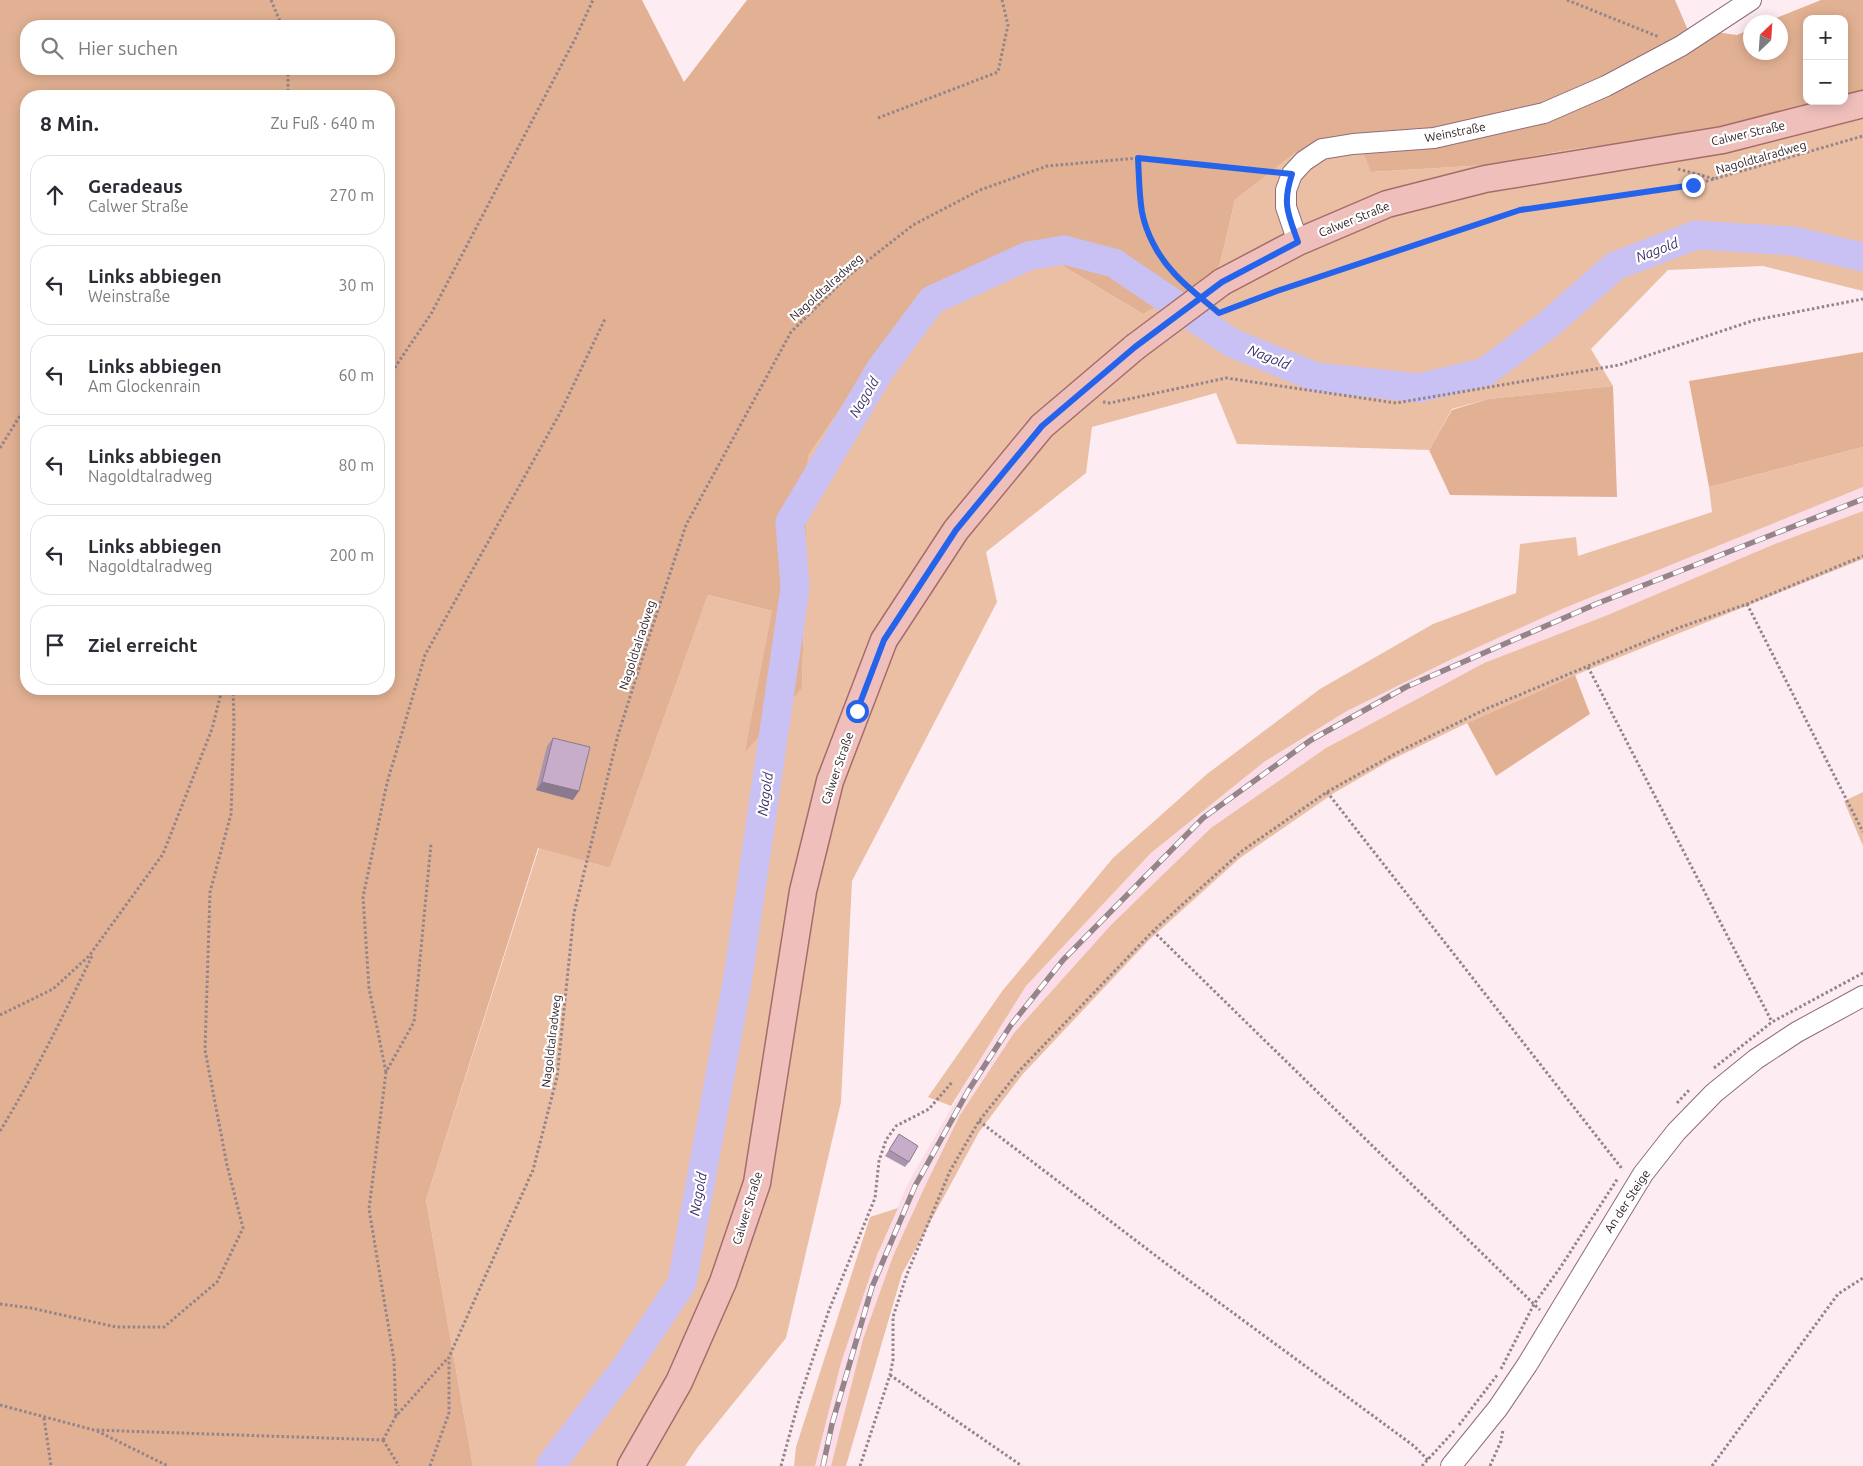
<!DOCTYPE html>
<html lang="de">
<head>
<meta charset="utf-8">
<style>
  body { margin:0; font-family:Ubuntu,sans-serif; background:#f7f7f7; color:#2b2b33 }
  .controls { position:absolute; right:15px; top:15px; display:grid; overflow:hidden; border-radius:10px; box-shadow:0 2px 12px #0003 }
  .controls button { width:45px; height:45px; display:grid; place-items:center; padding:0; border:0; border-bottom:1px solid #e1e1e2; background:#fff; color:#2b2b33; font:25px sans-serif }
  .compass { position:absolute; left:1743px; top:15px; width:45px; height:45px; border-radius:50%; background:#fff; box-shadow:0 2px 12px #0003; rotate:25deg }
  .stop { position:absolute; width:15px; height:15px; margin:-11px; border:4px solid #2563eb; border-radius:50%; background:#fff }
  .stop.end { background:#2563eb; border-color:#fff; box-shadow:0 1px 5px #0008 }
  .list { margin:0; padding:0; list-style:none }
  h2 { display:flex; justify-content:space-between; align-items:center; height:65px; margin:0; padding:0 20px; font-size:21px }
  h2 small { font-size:16px; font-weight:400; color:#7c7c81 }
  .list li { display:grid; grid-template-columns:32px 1fr auto; gap:15px; align-items:center; box-sizing:border-box; height:80px; margin:0 10px 10px; padding:0 10px; border:1px solid #e1e1e2; border-radius:20px }
  .list b { display:block; font-size:19px; white-space:nowrap }
  .list p { margin:0; font-size:16px; white-space:nowrap; color:#7c7c81 }
  .list em { font-size:16px; font-style:normal; color:#7c7c81 }
  .icon { flex:none; width:28px; height:28px; fill:none; stroke:currentColor; stroke-width:2; stroke-linecap:round; stroke-linejoin:round }
  .map { position:relative; flex:none; width:1863px; height:1466px; overflow:hidden }
  .search { position:absolute; background:#fff; box-shadow:0 2px 12px #0003; left:20px; top:20px; width:375px; height:55px; display:flex; align-items:center; gap:12px; box-sizing:border-box; padding:0 18px; border-radius:20px; color:#7c7c81; font-size:19px }
  .panel { position:absolute; background:#fff; box-shadow:0 2px 12px #0003; left:20px; top:90px; width:375px; height:605px; border-radius:20px }
  .map>svg:first-child { display:block }
  .built { fill:#fadde8 }
  .green { fill:#eabfa4 }
  .forest { fill:#e2b193; fill-rule:evenodd }
  .lines { fill:none; stroke-linecap:round; stroke-linejoin:round }
  .river { stroke:#c9c0f3; stroke-width:29 }
  .minor-casing { stroke:#8f6c79; stroke-width:22 }
  .major-casing { stroke:#a66c6b; stroke-width:29 }
  .path { stroke:#93848a; stroke-width:3; stroke-dasharray:2.5 2.5; stroke-linecap:butt }
  .minor { stroke:#fff; stroke-width:20 }
  .major { stroke:#efbfbc; stroke-width:26 }
  .rail-casing { stroke:#95858b; stroke-width:5.5 }
  .rail { stroke:#fff; stroke-width:4; stroke-dasharray:11; stroke-linecap:butt }
  .major-bridge-casing { stroke:#a66c6b; stroke-width:29; stroke-linecap:butt }
  .major-bridge { stroke:#efbfbc; stroke-width:26 }
  .wall { fill:#ab95ae }
  .shaded-wall { fill:#8b798d }
  .building { fill:#c7adca; stroke:#8b798d }
  .route { stroke:#2563eb; stroke-width:6 }
  .labels { text-anchor:middle; dominant-baseline:central; stroke-width:4.5; stroke-linejoin:round; paint-order:stroke }
  .street-label { font-size:12px; fill:#322329; stroke:#fff }
  .water-label { font-size:14px; font-style:italic; fill:#40306c; stroke:#fff }
</style>
</head>
<body>
<div class="map">
<svg width="1863" height="1466" viewBox="0 0 1863 1466">
  <rect width="100%" height="100%" fill="#fdedf3"/>
  <path class="built" d="M 1863,487 L 1863,511 L 1777,543 L 1610,614 L 1484,663 L 1326,748 L 960,1115 L 926,1184 L 893,1257 L 863,1339 L 831,1466 L 815,1466 L 841,1363 L 877,1255 L 908,1183 L 973,1071 L 1026,986 L 1151,853 L 1264,762 L 1347,711 L 1452,659 L 1562,609 Z"/>
  <path class="green" d="M 1863,109 L 1863,291 L 1763,266 L 1668,270 L 1591,349 L 1613,386 L 1488,399 L 1452,409 L 1429,450 L 1237,444 L 1216,393 L 1092,427 L 1086,473 L 986,552 L 997,602 L 852,881 L 841,1102 L 786,1338 L 697,1448 L 685,1466 L 473,1466 L 426,1200 L 539,848 L 610,868 L 708,595 L 772,611 L 802,688 L 808,456 L 920,293 L 1058,263 L 1143,314 L 1217,276 L 1235,200 L 1295,153 L 1357,136 L 1372,172 L 1487,165 L 1573,149 L 1718,132 Z
    M 1863,447 L 1863,487 L 1562,609 L 1452,659 L 1347,711 L 1264,762 L 1151,853 L 1026,986 L 951,1106 L 928,1097 L 1003,990 L 1113,858 L 1207,774 L 1320,689 L 1433,624 L 1516,593 L 1520,544 L 1576,537 L 1578,556 L 1712,512 L 1709,487 Z
    M 1863,511 L 1863,559 L 1573,676 L 1467,723 L 1391,760 L 1334,793 L 1240,858 L 1149,940 L 1022,1075 L 979,1132 L 902,1274 L 846,1466 L 831,1466 L 863,1339 L 893,1256 L 926,1184 L 960,1115 L 1014,1033 L 1111,925 L 1211,828 L 1326,748 L 1484,663 L 1610,614 L 1777,543 Z
    M 1863,792 L 1863,846 L 1844,801 Z
    M 898,1208 L 877,1255 L 841,1363 L 815,1466 L 794,1466 L 796,1447 L 870,1217 Z"/>
  <path class="forest" d="M 0,0 L 642,0 L 684,82 L 747,0 L 1675,0 L 1687,28 L 1737,35 L 1750,29 L 1750,52 L 1780,52 L 1780,22 L 1766,22 L 1821,0 L 1863,0 L 1863,109 L 1718,132 L 1573,149 L 1487,165 L 1371,172 L 1357,136 L 1295,153 L 1235,200 L 1217,276 L 1143,314 L 1058,263 L 920,293 L 808,456 L 802,688 L 745,752 L 772,611 L 708,595 L 610,868 L 538,848 L 426,1200 L 473,1466 L 0,1466 ZM 1807,19 L 1844,19 L 1844,101 L 1807,101 ZM 26,26 L 389,26 L 389,69 L 26,69 ZM 26,96 L 389,96 L 389,689 L 26,689 Z
    M 1863,352 L 1863,447 L 1709,487 L 1689,381 Z
    M 1613,386 L 1617,497 L 1450,495 L 1429,450 L 1452,410 L 1488,399 Z
    M 1575,675 L 1590,714 L 1496,776 L 1467,723 Z"/>
  <g class="lines">
    <path class="river" d="M 550,1466 L 628,1364 L 682,1283 L 738,977 L 795,588 L 790,522 L 880,370 L 932,300 L 1028,256 L 1064,250 L 1114,263 L 1232,343 L 1316,377 L 1419,388 L 1485,372 L 1549,324 L 1615,266 L 1696,235 L 1793,241 L 1863,257"/>
    <defs>
      <path id="minor" d="M 1298,242 L 1286,207 L 1286,190 L 1292,174 L 1304,161 L 1322,149 L 1353,144 L 1434,138 L 1544,113 L 1606,86 L 1681,46 L 1751,0
        M 1451,1466 L 1498,1408 L 1527,1365 L 1643,1174 L 1676,1132 L 1714,1093 L 1756,1059 L 1797,1032 L 1863,996"/>
      <path id="major" d="M 1222,282 L 1298,242 L 1387,204 L 1485,179 L 1723,140 L 1863,104
        M 631,1466 L 679,1382 L 723,1282 L 757,1183 L 803,891 L 830,781 L 884,640 L 956,530 L 1042,426 L 1135,347"/>
    </defs>
    <use href="#minor" class="minor-casing"/>
    <use href="#major" class="major-casing"/>
    <path class="path" d="M 271,0 L 282,26
      M 1567,0 L 1659,37
      M 288,69 L 288,96
      M 878,118 L 998,72 L 1008,25 L 1002,0
      M 1138,158 C 1140,176 1139,195 1142,212 C 1147,240 1164,265 1185,283
      M 1678,169 L 1715,179
      M 1217,310 L 1219,313 L 1277,291 L 1520,210 L 1693,185 L 1863,136
      M 389,376 L 431,314 L 575,39 L 593,0
      M 1103,402 L 1110,403 L 1226,378 L 1396,403 L 1619,365 L 1755,320 L 1863,299
      M 0,448 L 26,406
      M 1747,604 L 1863,832
      M 1588,667 L 1772,1022
      M 1327,792 L 1623,1170
      M 1153,931 L 1540,1310
      M 0,1015 L 53,989 L 89,956 L 163,854 L 212,729 L 222,689
      M 1714,1068 L 1772,1022 L 1863,973
      M 386,1072 L 369,988 L 363,897 L 387,783 L 425,655 L 560,413 L 605,319
      M 1677,1103 L 1690,1089
      M 979,1121 L 1164,1262 L 1414,1446 L 1428,1460
      M 0,1131 C 35,1074 64,1014 93,954
      M 0,1304 L 31,1308 L 116,1327 L 164,1327 L 217,1282 L 243,1228 L 227,1165 L 205,1050 L 210,892 L 231,814 L 234,723 L 233,689
      M 1501,1369 L 1534,1304 L 1560,1268 L 1618,1178
      M 890,1375 L 1022,1466
      M 0,1405 L 94,1430 L 383,1440
      M 396,1416 L 394,1360 L 369,1209 L 386,1072 L 414,1022 L 431,844
      M 44,1418 L 51,1466
      M 1459,1425 L 1498,1374
      M 97,1431 L 168,1466
      M 383,1440 L 396,1416 L 448,1358
      M 383,1440 L 399,1466
      M 430,1466 L 449,1413 L 449,1357 L 533,1170 L 557,1077 L 574,913 L 618,735 L 649,637 L 686,525 L 791,332 L 848,276 L 913,225 L 980,190 L 1047,166 L 1138,158 L 1276,172
      M 781,1466 L 799,1400 L 829,1310 L 875,1198 L 879,1161 L 886,1140 L 896,1126 L 929,1109 L 953,1081
      M 860,1466 L 890,1375 L 893,1360 L 893,1317 L 907,1274 L 950,1171 L 979,1121 L 1020,1070 L 1153,931 L 1242,851 L 1327,792 L 1400,751 L 1486,709 L 1678,628 L 1747,604 L 1863,556
      M 1422,1466 L 1455,1430
      M 1490,1466 L 1501,1441 L 1503,1430
      M 1712,1466 L 1838,1294 L 1863,1278"/>
    <use href="#minor" class="minor"/>
    <use href="#major" class="major"/>
    <defs>
      <path id="rail" d="M 823,1466 L 832,1424 L 872,1287 L 915,1186 L 968,1091 L 1011,1025 L 1063,960 L 1203,818 L 1311,740 L 1406,687 L 1596,604 L 1863,499"/>
    </defs>
    <use href="#rail" class="rail-casing"/>
    <use href="#rail" class="rail"/>
    <defs>
      <path id="major-bridge" d="M 1135,347 L 1222,282"/>
    </defs>
    <use href="#major-bridge" class="major-bridge-casing"/>
    <use href="#major-bridge" class="major-bridge"/>
  </g>
  <path class="wall" d="M 553,738 L 573,800 L 536,790 L 547,746 Z
    M 899,1134 L 909,1162 L 905,1167 L 885,1156 Z"/>
  <path class="shaded-wall" d="M 542,782 L 579,791 L 573,800 L 536,790 Z"/>
  <path class="building" d="M 553,738 L 590,747 L 579,791 L 542,782 Z
    M 899,1134 L 918,1146 L 909,1162 L 889,1150 Z"/>
  <g class="lines">
    <path class="route" d="M 857,711 L 884,640 L 956,530 L 1042,426 L 1135,347 L 1222,282 L 1298,242 C 1288,214 1282,204 1292,174 L 1138,158 C 1139,175 1139,194 1142,212 C 1146,233 1158,256 1173,272 C 1186,287 1204,300 1219,313 L 1277,291 L 1520,210 L 1693,185"/>
  </g>
  <g class="labels">
    <g class="street-label">
      <text transform="translate(1455 132) rotate(-11)">Weinstraße</text>
      <text transform="translate(1748 133) rotate(-13)">Calwer Straße</text>
      <text transform="translate(1761 157) rotate(-16)">Nagoldtalradweg</text>
      <text transform="translate(1354 219) rotate(-22)">Calwer Straße</text>
      <text transform="translate(826 287) rotate(-42)">Nagoldtalradweg</text>
      <text transform="translate(637 645) rotate(-72)">Nagoldtalradweg</text>
      <text transform="translate(837 768) rotate(-71)">Calwer Straße</text>
      <text transform="translate(551 1041) rotate(-83)">Nagoldtalradweg</text>
      <text transform="translate(1627 1201) rotate(-57)">An der Steige</text>
      <text transform="translate(747 1208) rotate(-73)">Calwer Straße</text>
    </g>
    <g class="water-label">
      <text transform="translate(1657 250) rotate(-21)">Nagold</text>
      <text transform="translate(1269 357) rotate(22)">Nagold</text>
      <text transform="translate(864 397) rotate(-59)">Nagold</text>
      <text transform="translate(765 794) rotate(-82)">Nagold</text>
      <text transform="translate(698 1194) rotate(-80)">Nagold</text>
    </g>
  </g>
</svg>
<div class="controls">
<button>+</button>
<button>−</button>
</div>
<svg class="compass" viewBox="-18 -18 36 36"><path d="M0-13l5 13h-10z" fill="#e53935"/><path d="M0 13l5-13h-10z" fill="#7c7c81"/></svg>
<div class="stop" style="left:857px;top:711px"></div>
<div class="stop end" style="left:1693px;top:185px"></div>
<div class="search"><svg class="icon" aria-label="search" viewBox="0 0 24 24"><circle cx="10" cy="10" r="6"/><path d="M15 15l6 6"/></svg>Hier suchen</div>
<section class="panel">
<h2>8 Min.<small>Zu Fuß · 640 m</small></h2>
<ul class="list">
<li><svg class="icon" aria-label="ahead" viewBox="0 0 24 24"><path d="M12 20V5M6 11l6-6 6 6"/></svg><div><b>Geradeaus</b><p>Calwer Straße</p></div><em>270 m</em></li>
<li><svg class="icon" aria-label="left" viewBox="0 0 24 24"><path d="M17 20v-9H6M10 6l-5 5 5 5"/></svg><div><b>Links abbiegen</b><p>Weinstraße</p></div><em>30 m</em></li>
<li><svg class="icon" aria-label="left" viewBox="0 0 24 24"><path d="M17 20v-9H6M10 6l-5 5 5 5"/></svg><div><b>Links abbiegen</b><p>Am Glockenrain</p></div><em>60 m</em></li>
<li><svg class="icon" aria-label="left" viewBox="0 0 24 24"><path d="M17 20v-9H6M10 6l-5 5 5 5"/></svg><div><b>Links abbiegen</b><p>Nagoldtalradweg</p></div><em>80 m</em></li>
<li><svg class="icon" aria-label="left" viewBox="0 0 24 24"><path d="M17 20v-9H6M10 6l-5 5 5 5"/></svg><div><b>Links abbiegen</b><p>Nagoldtalradweg</p></div><em>200 m</em></li>
<li><svg class="icon" aria-label="arrive" viewBox="0 0 24 24"><path d="M6 21V4h12l-3 4 3 4H6"/></svg><div><b>Ziel erreicht</b></div></li>
</ul>
</section>
</div>
</body>
</html>
